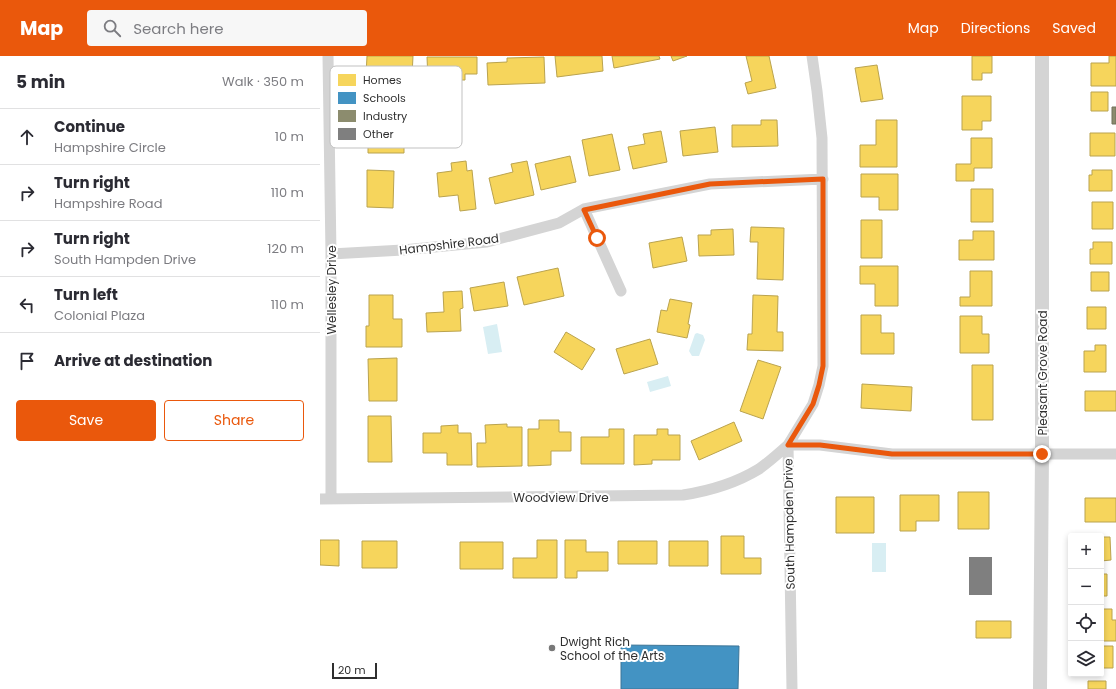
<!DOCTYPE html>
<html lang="en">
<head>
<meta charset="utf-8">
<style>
  body { margin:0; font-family:Poppins,sans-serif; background:#f7f7f7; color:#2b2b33 }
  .controls { position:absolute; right:12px; bottom:12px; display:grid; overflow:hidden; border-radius:4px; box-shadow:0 2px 6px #0003 }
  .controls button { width:36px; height:36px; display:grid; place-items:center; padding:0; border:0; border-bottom:1px solid #e1e1e2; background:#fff; color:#2b2b33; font:20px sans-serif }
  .scale { position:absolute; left:12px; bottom:10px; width:45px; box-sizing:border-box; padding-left:4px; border:2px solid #2f2f2f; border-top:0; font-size:11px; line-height:14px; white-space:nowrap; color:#2f2f2f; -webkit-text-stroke:3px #fff; paint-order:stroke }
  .stop { position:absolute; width:12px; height:12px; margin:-9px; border:3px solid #ea580c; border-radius:50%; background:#fff }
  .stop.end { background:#ea580c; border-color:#fff; box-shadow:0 1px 4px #0008 }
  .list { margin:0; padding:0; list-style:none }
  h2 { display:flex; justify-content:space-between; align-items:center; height:52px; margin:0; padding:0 16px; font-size:17px }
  h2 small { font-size:13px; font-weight:400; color:#7c7c81 }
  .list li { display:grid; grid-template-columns:26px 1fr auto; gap:12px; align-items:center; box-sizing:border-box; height:56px; padding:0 16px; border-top:1px solid #e1e1e2 }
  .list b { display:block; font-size:15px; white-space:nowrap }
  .list p { margin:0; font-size:13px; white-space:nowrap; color:#7c7c81 }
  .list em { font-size:13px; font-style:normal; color:#7c7c81 }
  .actions { display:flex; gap:8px; padding:12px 16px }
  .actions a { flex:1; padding:9px 0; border:1px solid #ea580c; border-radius:4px; text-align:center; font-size:14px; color:#ea580c }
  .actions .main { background:#ea580c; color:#fff }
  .icon { flex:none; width:22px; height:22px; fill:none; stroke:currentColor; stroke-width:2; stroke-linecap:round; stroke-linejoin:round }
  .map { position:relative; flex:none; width:796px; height:633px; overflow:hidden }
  header { display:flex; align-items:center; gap:24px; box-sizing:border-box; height:56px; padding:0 20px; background:#ea580c; color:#fff }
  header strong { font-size:19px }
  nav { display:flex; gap:22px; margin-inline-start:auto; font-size:14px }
  .search { width:280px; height:36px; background:#f7f7f7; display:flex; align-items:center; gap:10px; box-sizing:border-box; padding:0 14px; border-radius:4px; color:#7c7c81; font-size:15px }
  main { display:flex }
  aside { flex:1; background:#fff }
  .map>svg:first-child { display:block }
  .water { fill:#d8eef3 }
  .homes { fill:#f6d55c; stroke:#baa34e }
  .schools { fill:#4393c3; stroke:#3d7597 }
  .industry { fill:#8c8c6e; stroke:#70705b }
  .building { fill:#7f7f7f }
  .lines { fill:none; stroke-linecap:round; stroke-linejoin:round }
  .minor { stroke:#d4d4d4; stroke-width:11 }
  .tertiary { stroke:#d4d4d4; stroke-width:14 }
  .route { stroke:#ea580c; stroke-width:5 }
  .poi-dot { fill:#787878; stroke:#fff; stroke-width:1.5 }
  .labels { text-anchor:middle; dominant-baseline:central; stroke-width:4; stroke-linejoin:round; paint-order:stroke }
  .street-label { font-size:12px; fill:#2f2f2f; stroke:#fff }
  .poi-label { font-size:12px; fill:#2f2f2f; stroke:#fff; text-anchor:start }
  .key { fill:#fff; stroke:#c1c1c1; stroke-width:1 }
  .key-label { font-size:11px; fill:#2f2f2f }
</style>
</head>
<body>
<header>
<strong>Map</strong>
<div class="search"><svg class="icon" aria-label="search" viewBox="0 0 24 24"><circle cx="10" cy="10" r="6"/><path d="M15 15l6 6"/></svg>Search here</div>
<nav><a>Map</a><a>Directions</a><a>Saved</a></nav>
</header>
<main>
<aside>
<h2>5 min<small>Walk · 350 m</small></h2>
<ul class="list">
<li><svg class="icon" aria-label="ahead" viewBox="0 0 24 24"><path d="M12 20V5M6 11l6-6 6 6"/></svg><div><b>Continue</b><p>Hampshire Circle</p></div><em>10 m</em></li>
<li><svg class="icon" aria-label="right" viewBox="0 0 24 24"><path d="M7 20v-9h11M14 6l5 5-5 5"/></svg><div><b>Turn right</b><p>Hampshire Road</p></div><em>110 m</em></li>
<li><svg class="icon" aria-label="right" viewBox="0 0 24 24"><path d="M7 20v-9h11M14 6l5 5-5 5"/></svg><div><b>Turn right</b><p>South Hampden Drive</p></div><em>120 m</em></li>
<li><svg class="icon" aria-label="left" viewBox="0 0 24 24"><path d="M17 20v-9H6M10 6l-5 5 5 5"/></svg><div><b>Turn left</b><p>Colonial Plaza</p></div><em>110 m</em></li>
<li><svg class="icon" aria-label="arrive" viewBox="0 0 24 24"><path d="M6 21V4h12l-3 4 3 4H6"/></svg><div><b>Arrive at destination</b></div></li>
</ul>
<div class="actions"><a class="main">Save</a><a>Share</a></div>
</aside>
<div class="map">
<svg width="796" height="633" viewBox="0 0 796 633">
  <rect width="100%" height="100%" fill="#fff"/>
  <path class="water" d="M 177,268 L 182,296 L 168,298 L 163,271 Z
    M 377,277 L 383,279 L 385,284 L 379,300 L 372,300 L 369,295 L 375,278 Z
    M 348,320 L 351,330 L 330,336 L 327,326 Z
    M 552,487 L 566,487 L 566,516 L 552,516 Z"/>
  <path class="homes" d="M 47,0 L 93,0 L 92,20 L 72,20 L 72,25 L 61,25 L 61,19 L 46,19 Z
    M 235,0 L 282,0 L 283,15 L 237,21 Z
    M 292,0 L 339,0 L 340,3 L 294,12 Z
    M 351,0 L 367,0 L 353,5 Z
    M 426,0 L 449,0 L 456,32 L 428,38 L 425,27 L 432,25 Z
    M 652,0 L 672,0 L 672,17 L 662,17 L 662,24 L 652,24 Z
    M 789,0 L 796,0 L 796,30 L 771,30 L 771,7 L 789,7 Z
    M 107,1 L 157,1 L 157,18 L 145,18 L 145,24 L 108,24 Z
    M 224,1 L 225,27 L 168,29 L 167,7 L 187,6 L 187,2 Z
    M 557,9 L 563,43 L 541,46 L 535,12 Z
    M 771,36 L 788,36 L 788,55 L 771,55 Z
    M 642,40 L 671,40 L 671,65 L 662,65 L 662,74 L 642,74 Z
    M 79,55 L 79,80 L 84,80 L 84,97 L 48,97 L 48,56 Z
    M 441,64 L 457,64 L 458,90 L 412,91 L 412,69 L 441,69 Z
    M 556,64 L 577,64 L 577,111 L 540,111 L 540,89 L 556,89 Z
    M 395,71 L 398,96 L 363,100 L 360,75 Z
    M 341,75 L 347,106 L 313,113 L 308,91 L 325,88 L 323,78 Z
    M 770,77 L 795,77 L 795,100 L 770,100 Z
    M 292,78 L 300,114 L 269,120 L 262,84 Z
    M 651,82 L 672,82 L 672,112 L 654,112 L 654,125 L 636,125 L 636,108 L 651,108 Z
    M 250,100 L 256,126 L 221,134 L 215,108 Z
    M 146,105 L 147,115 L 152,114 L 156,153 L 140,155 L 138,139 L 119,141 L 117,117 L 132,115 L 131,107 Z
    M 207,105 L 214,139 L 175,148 L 169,122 L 193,116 L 191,108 Z
    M 47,114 L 74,115 L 73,152 L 47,151 Z
    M 772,114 L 792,114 L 792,135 L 769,135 L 769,119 L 772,119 Z
    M 541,118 L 578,118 L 578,154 L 559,154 L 559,141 L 541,141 Z
    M 651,133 L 673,133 L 673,166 L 651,166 Z
    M 772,146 L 793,146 L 793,173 L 772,173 Z
    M 541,164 L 562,164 L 562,202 L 541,202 Z
    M 431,171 L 464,172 L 463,224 L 437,223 L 438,186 L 430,186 Z
    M 413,173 L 414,199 L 379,200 L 378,179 L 391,179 L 391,174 Z
    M 653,175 L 674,175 L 674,204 L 639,204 L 639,184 L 653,184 Z
    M 362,181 L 367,205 L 333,212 L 329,187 Z
    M 773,186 L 792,186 L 792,208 L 770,208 L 770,193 L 773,193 Z
    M 540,210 L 578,210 L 578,250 L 555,250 L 555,228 L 540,228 Z
    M 238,212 L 244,240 L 204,249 L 197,221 Z
    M 650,215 L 672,215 L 672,250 L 640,250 L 640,241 L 650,241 Z
    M 771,216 L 789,216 L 789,235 L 771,235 Z
    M 184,226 L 188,250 L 154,255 L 150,232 Z
    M 142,235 L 143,252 L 140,253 L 141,275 L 107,276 L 106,257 L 124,256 L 123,236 Z
    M 49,239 L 73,239 L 73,263 L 82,263 L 82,291 L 46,291 L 46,270 L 49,270 Z
    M 433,239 L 458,240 L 457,276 L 463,276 L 463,295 L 427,294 L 428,278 L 432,278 Z
    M 350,243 L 372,247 L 368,268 L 370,269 L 367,282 L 337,276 L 341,254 L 347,255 Z
    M 767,251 L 786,251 L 786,273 L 767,273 Z
    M 541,259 L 561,259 L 561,277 L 574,277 L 574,298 L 541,298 Z
    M 640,260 L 662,260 L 662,278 L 669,278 L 669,297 L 640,297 Z
    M 246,276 L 275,293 L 262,314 L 234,296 Z
    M 330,283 L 338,308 L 304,318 L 296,293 Z
    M 775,289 L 786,289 L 786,316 L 764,316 L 764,295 L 775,295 Z
    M 77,302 L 77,345 L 49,345 L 48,303 Z
    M 438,304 L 461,311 L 443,363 L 420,355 Z
    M 652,309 L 673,309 L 673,364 L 652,364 Z
    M 542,328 L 592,331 L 591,355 L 541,352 Z
    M 765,335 L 796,335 L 796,355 L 765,355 Z
    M 48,360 L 71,360 L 72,406 L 48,406 Z
    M 219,364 L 239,364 L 239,376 L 251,376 L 251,395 L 231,395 L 231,409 L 208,410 L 208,373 L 219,373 Z
    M 414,366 L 422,385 L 379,404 L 371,385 Z
    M 187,368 L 187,371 L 202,371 L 202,410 L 157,411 L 157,387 L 166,387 L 165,369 Z
    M 138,369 L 138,377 L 151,377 L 152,409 L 127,409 L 127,397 L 103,397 L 103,377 L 121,377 L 121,370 Z
    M 289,373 L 304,373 L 304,408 L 261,408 L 261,381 L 289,381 Z
    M 337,373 L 348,373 L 348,379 L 360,379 L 360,404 L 332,404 L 332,408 L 314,409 L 314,379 L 337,379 Z
    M 638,436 L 669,436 L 669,473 L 638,473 Z
    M 580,439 L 619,439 L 619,465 L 596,465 L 596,475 L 580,475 Z
    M 516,441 L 554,441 L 554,477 L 516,477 Z
    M 765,442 L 796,442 L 796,466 L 765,466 Z
    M 401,480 L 424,480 L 424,502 L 441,502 L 441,518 L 401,518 Z
    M 781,481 L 790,481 L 791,504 L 781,505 Z
    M 0,484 L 19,484 L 19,510 L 0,509 Z
    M 217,484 L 237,484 L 237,522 L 193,522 L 193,502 L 217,502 Z
    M 245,484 L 266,484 L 266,496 L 288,496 L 288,515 L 257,515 L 257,522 L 245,522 Z
    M 42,485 L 77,485 L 77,512 L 42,512 Z
    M 298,485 L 337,485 L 337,508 L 298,508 Z
    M 349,485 L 388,485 L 388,510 L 349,510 Z
    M 140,486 L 183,486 L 183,513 L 140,513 Z
    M 781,518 L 787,518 L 787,540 L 781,540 Z
    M 781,553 L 792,553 L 792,564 L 796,564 L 796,585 L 781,585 Z
    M 656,565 L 691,565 L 691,582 L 656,582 Z
    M 781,590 L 793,590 L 793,612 L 781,612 Z
    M 768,625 L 786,625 L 786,633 L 768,633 Z"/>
  <path class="schools" d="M 301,589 L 419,590 L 418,633 L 301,633 Z"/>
  <path class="industry" d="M 792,51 L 796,51 L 796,68 L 792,68 Z"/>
  <path class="building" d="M 649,501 L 672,501 L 672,539 L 649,539 Z"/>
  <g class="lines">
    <path class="minor" d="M 8,0 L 11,198 L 11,443
      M 264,153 L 301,235
      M 11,198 L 83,194 L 167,186 L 239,167 L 264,153 L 390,128 L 503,123
      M 0,443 L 363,439 C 389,435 416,427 439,413 C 449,406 459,397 468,389 L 500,389 L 572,398 L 796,398
      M 472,633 L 468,389 L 493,348 L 499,329 L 503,310 L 502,82 L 497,35 L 492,0"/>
    <path class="tertiary" d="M 720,633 L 722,398 L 722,0"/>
  </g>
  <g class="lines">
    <path class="route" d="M 277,182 L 264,154 L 390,128 L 503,123 L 503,310 L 499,329 L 493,348 L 468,389 L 500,389 L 572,398 L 722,398"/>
  </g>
  <circle class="poi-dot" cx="232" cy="592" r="4"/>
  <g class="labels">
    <g class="street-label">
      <text transform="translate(129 188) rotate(-7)">Hampshire Road</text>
      <text transform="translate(11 234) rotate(-90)">Wellesley Drive</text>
      <text transform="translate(722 317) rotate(-90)">Pleasant Grove Road</text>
      <text x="241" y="441">Woodview Drive</text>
      <text transform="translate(469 468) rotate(-91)">South Hampden Drive</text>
    </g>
    <g class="poi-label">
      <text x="240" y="585">Dwight Rich<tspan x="240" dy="14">School of the Arts</tspan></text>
    </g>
  </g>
  <rect x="10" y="10" width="132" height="82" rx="6" class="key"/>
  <rect x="18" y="18" width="18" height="12" fill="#f6d55c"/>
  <rect x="18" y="36" width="18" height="12" fill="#4393c3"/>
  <rect x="18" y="54" width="18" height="12" fill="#8c8c6e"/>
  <rect x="18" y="72" width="18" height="12" fill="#7f7f7f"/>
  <g class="key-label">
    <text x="43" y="28">Homes</text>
    <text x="43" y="46">Schools</text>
    <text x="43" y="64">Industry</text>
    <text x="43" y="82">Other</text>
  </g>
</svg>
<div class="controls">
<button>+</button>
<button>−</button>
<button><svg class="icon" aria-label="locate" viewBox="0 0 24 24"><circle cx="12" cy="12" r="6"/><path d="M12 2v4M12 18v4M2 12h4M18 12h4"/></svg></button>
<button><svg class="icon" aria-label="layers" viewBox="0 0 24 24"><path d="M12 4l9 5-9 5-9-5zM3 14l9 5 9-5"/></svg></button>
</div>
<div class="scale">20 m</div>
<div class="stop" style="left:277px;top:182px"></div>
<div class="stop end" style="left:722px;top:398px"></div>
</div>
</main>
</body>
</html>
